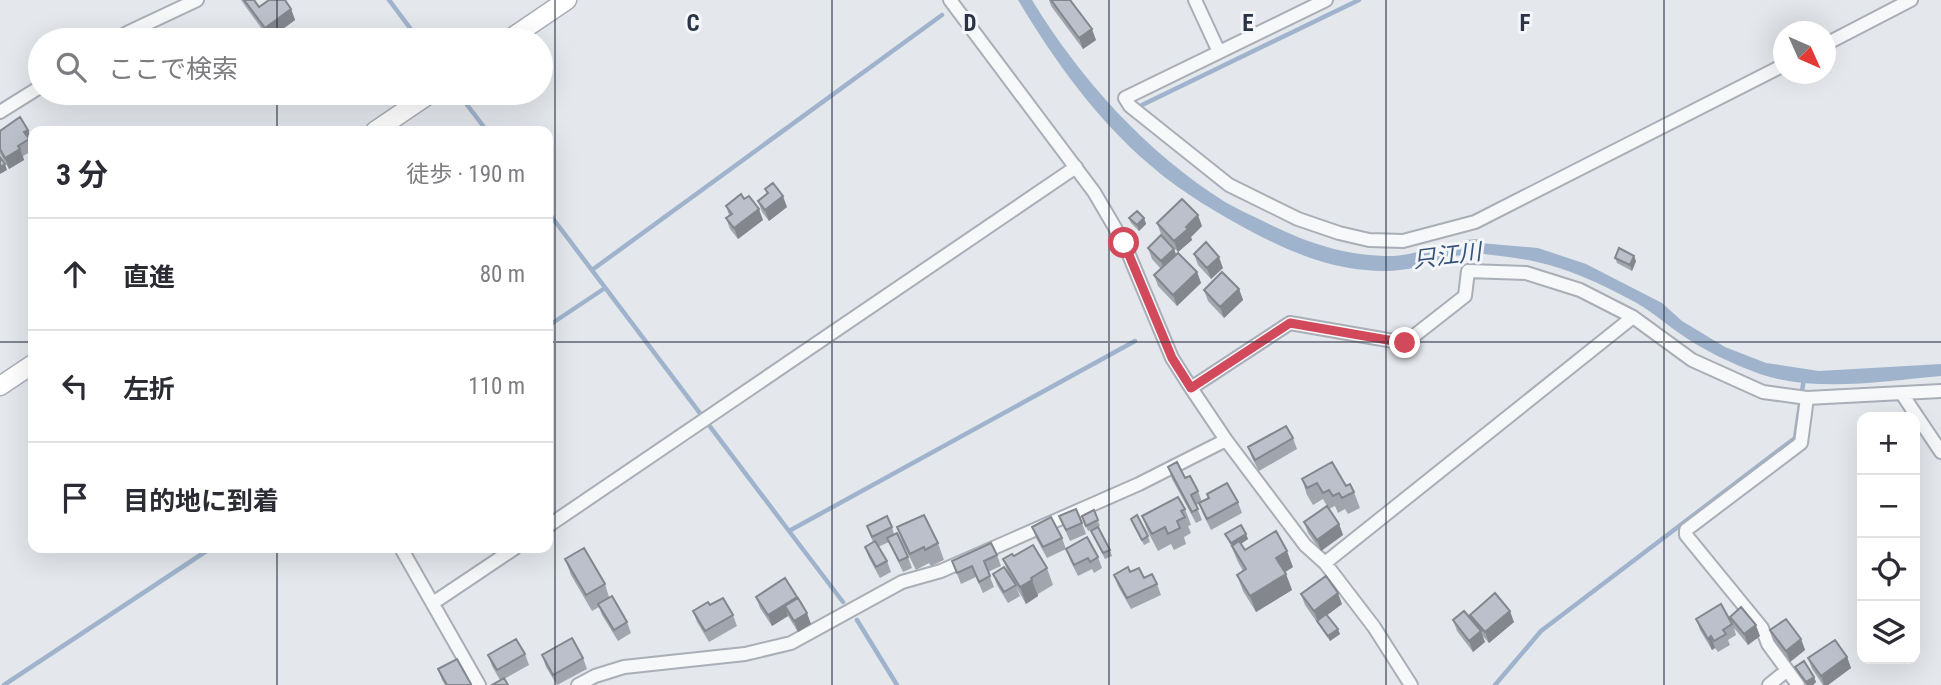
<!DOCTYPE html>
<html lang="ja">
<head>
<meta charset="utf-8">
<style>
  body { margin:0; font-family:"Roboto Condensed","Noto Sans JP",sans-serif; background:#f2f2f3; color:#2b2b33 }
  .controls { position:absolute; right:21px; bottom:21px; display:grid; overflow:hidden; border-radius:14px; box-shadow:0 7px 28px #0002 }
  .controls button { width:63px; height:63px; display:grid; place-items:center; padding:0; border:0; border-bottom:2px solid #e1e1e2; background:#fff; color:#2b2b33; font:35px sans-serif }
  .compass { position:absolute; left:1773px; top:21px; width:63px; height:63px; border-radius:50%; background:#fff; box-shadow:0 7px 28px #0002; rotate:135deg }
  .stop { position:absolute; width:21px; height:21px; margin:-16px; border:5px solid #d1495b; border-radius:50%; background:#fff }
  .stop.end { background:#d1495b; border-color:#fff; box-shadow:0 2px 7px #0008 }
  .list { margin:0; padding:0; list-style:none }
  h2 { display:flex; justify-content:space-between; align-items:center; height:91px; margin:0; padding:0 28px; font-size:30px }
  h2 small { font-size:23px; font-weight:400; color:#7c7c81 }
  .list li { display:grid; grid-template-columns:46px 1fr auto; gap:21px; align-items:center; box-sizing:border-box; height:112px; padding:0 28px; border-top:2px solid #e1e1e2 }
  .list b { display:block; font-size:26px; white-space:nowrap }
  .list em { font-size:23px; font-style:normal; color:#7c7c81 }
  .icon { flex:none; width:38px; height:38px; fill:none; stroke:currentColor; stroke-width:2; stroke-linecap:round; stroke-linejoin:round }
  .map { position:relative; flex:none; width:1941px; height:685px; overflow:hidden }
  .search { position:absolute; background:#fff; box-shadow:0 7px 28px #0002; left:28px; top:28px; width:525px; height:77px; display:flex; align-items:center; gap:18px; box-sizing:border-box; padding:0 24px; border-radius:38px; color:#7c7c81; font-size:26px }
  .panel { position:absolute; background:#fff; box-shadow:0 7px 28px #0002; left:28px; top:126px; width:525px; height:427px; border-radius:14px }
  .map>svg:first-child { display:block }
  .water { fill:#9fb4cc }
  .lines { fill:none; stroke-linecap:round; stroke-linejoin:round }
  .stream { stroke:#9fb4cc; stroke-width:4.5 }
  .street-casing { stroke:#a9aeb7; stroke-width:16 }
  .secondary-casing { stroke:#a9aeb7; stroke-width:21 }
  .street { stroke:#f7f8fa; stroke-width:12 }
  .secondary { stroke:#fff; stroke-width:18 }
  .wall { fill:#a1a5ae }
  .shaded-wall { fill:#83868d }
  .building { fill:#bbc0ca; stroke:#83868d; stroke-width:2 }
  .route { stroke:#d1495b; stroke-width:9 }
  .grid { fill:none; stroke:#2b3445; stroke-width:2; stroke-opacity:0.55 }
  .labels { text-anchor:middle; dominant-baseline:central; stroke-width:6; stroke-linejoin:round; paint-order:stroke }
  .water-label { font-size:23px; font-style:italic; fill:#34527a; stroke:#f4f6f9 }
  .grid-label { font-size:23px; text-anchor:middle; font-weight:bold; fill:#2b3445; stroke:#f4f6f9; stroke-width:6; stroke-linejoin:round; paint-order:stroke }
</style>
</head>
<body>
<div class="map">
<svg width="1941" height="685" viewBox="0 0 1941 685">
  <rect width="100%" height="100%" fill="#e4e7ec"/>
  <path class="water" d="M 1018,0 L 1032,0 C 1080,79 1146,152 1225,202 C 1237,209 1251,215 1263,221 C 1302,241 1342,255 1385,256 C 1403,257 1420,251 1437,247 C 1446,246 1455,245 1464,245 L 1465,240 L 1479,239 L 1480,243 L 1538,248 L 1586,264 L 1662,303 L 1682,321 L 1725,347 L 1766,363 L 1819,371 L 1941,364 L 1941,376 C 1883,381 1817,393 1760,374 C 1732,364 1703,350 1679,333 C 1663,322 1649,309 1631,300 C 1601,284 1570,269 1537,262 C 1520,258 1501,256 1484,254 L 1481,256 C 1472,256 1463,255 1454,256 C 1439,259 1424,266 1408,269 C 1395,271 1380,272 1366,270 C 1327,267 1291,252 1256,234 C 1219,214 1182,193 1150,165 C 1096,119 1054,60 1018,0 Z"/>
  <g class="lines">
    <path class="stream" d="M 389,0 L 419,40
      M 458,93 L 487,131
      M 1142,105 L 1359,0
      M 548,212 L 789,531 L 843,602
      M 592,270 L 942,15
      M 548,326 L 605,288
      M 789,531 L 1135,341
      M 857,620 L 897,685
      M 4,685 L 211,548
      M 1495,685 L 1541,631 L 1795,438 L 1804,378"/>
    <defs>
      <path id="street" d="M 950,0 L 1094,192 L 1124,243 L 1172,358 L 1191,388 L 1226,440 L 1305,545 L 1325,563 L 1374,627 L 1411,685
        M 1195,0 L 1219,52
        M 1326,0 L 1125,98 L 1130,106 L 1229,185 L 1298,219 L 1339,233 L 1369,240 L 1403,241 L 1475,222 L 1784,65
        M 115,40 L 129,32 L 197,0
        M 1826,44 L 1911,0
        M 0,112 L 40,87
        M 1191,388 L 1290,323 L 1405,343 L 1465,296 L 1468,271 L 1526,273 L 1580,290 L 1633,317 L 1692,360 L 1763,392 L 1807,398 L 1941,391
        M 1902,394 L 1941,452
        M 548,526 L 1076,167
        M 401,548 L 479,685
        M 1325,563 L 1633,317
        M 433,603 L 515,548
        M 578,685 L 595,676 L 624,667 L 745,654 L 791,643 L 902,582 L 941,571 L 1139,484 L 1226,440
        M 1769,685 L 1786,671
        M 1798,685 L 1768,644 L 1762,628 L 1686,535 L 1686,530 L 1801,443 L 1807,398"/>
      <path id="secondary" d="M 508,40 L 567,0
        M 375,131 L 431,93
        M 0,386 L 33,364"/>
    </defs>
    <use href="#street" class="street-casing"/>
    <use href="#secondary" class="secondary-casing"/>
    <use href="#street" class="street"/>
    <use href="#secondary" class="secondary"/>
  </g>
  <path class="wall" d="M 241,0 L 254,0 L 259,7 L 291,9 L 295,20 L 269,39 Z
    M 1049,0 L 1070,0 L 1096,40 L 1083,49 L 1051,6 Z
    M 28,130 L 32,141 L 30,142 L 33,150 L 23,156 L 24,160 L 9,169 L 0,154 L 0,131 Z
    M 765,189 L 787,207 L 769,221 L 762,212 L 758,201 L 767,194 Z
    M 726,206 L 763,220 L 738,239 L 730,229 L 726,218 L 729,215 Z
    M 1129,218 L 1144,218 L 1146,224 L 1139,231 L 1131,223 Z
    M 1157,223 L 1202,226 L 1191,237 L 1192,240 L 1178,252 L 1161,234 Z
    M 1148,248 L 1174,249 L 1176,254 L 1197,272 L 1201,283 L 1177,306 L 1158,286 L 1154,275 L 1161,269 L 1152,259 Z
    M 1194,254 L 1223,268 L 1211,279 L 1198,265 Z
    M 1615,258 L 1636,261 L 1632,271 L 1617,263 Z
    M 1239,289 L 1243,300 L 1224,318 L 1208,301 L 1204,290 Z
    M 1293,438 L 1297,449 L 1259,471 L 1252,458 L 1248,447 Z
    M 1168,467 L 1185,478 L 1198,491 L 1202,502 L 1208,498 L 1207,494 L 1238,502 L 1242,513 L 1211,530 L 1203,514 L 1199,504 L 1196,505 L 1202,520 L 1196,523 L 1172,479 Z
    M 1302,479 L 1346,486 L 1354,492 L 1360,508 L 1348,514 L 1345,509 L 1338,513 L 1335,506 L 1329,509 L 1339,524 L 1343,535 L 1321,551 L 1308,533 L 1304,522 L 1327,506 L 1323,499 L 1313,505 L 1307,495 Z
    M 1185,509 L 1191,525 L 1188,526 L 1191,533 L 1184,537 L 1186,544 L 1174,550 L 1171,544 L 1158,551 L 1148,532 L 1142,516 Z
    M 1094,510 L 1100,526 L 1088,531 L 1082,516 Z
    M 1059,516 L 1082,523 L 1086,534 L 1070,541 Z
    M 1131,519 L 1148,536 L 1150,542 L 1144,545 Z
    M 867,526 L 892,527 L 894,534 L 908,557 L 912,568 L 903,572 L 889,542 L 878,547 L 887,561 L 891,572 L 880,578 L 869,558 L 865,547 L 873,542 Z
    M 897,527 L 938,543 L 944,560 L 931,566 L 929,563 L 916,570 L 903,544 Z
    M 1032,527 L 1062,538 L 1066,549 L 1047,558 L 1036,538 Z
    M 1091,531 L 1110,550 L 1112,556 L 1105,559 Z
    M 1225,534 L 1246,534 L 1248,539 L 1241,544 L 1245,550 L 1293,567 L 1285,572 L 1292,590 L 1256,612 L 1243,591 L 1237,575 L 1243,571 L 1238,562 L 1232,548 Z
    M 1066,549 L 1098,557 L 1102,568 L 1094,573 L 1092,569 L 1078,576 L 1070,560 Z
    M 997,555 L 1001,566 L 988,572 L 994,587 L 983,593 L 976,577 L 961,584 L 952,561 Z
    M 1014,556 L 1047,568 L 1053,585 L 1038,594 L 1038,596 L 1026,604 L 1016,587 L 1020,596 L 1008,603 L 997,585 L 993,574 L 1009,575 L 1003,559 Z
    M 565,559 L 605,584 L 609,597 L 627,622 L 631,633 L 618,641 L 602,615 L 599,607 L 592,611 L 571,575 Z
    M 1130,572 L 1157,584 L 1161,595 L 1131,609 L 1118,586 L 1114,575 Z
    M 1301,594 L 1342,604 L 1327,615 L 1340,634 L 1330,641 L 1305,605 Z
    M 756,597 L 797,597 L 811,624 L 798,632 L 788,616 L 772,626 L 760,608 Z
    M 710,605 L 733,615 L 737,626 L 709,642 L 697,622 L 693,611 Z
    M 1470,615 L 1514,622 L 1489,643 L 1482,635 L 1485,642 L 1473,652 L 1457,631 L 1453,620 L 1473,622 Z
    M 1730,617 L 1760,636 L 1748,645 L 1734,628 L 1736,635 L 1728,640 L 1730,645 L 1718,652 L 1715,648 L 1712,650 L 1700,630 L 1696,619 L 1732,623 Z
    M 1770,630 L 1801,639 L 1805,650 L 1790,662 L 1774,641 Z
    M 525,654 L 529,665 L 504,679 L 500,680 L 492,666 L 488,655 Z
    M 542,655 L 583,658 L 587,669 L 557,685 L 546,667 Z
    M 1847,657 L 1851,668 L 1828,685 L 1823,685 L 1812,669 L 1808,658 Z
    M 457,659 L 472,685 L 445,685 L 442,680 L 438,669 Z
    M 1795,667 L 1814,677 L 1816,682 L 1813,685 L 1806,685 L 1797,672 Z"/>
  <path class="shaded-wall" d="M 291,9 L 295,20 L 269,39 L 265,28 Z
    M 1092,29 L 1096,40 L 1083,49 L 1079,38 Z
    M 28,130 L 32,141 L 30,142 L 24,132 Z
    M 20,149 L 24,160 L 9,169 L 5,158 Z
    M 5,164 L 7,170 L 0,174 L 0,167 Z
    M 783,196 L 787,207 L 769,221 L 765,210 Z
    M 759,209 L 763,220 L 738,239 L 734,228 Z
    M 1198,215 L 1202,226 L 1191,237 L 1192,240 L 1178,252 L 1174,241 L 1186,227 Z
    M 1144,218 L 1146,224 L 1139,231 L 1137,225 Z
    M 1174,249 L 1178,260 L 1165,272 L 1161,261 Z
    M 1634,256 L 1636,261 L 1632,271 L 1630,265 Z
    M 1219,257 L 1223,268 L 1211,279 L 1207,268 Z
    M 1197,272 L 1201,283 L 1177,306 L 1173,295 Z
    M 1239,289 L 1243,300 L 1224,318 L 1220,307 Z
    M 1339,524 L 1343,535 L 1321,551 L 1317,540 Z
    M 1246,534 L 1248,539 L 1233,549 L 1231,543 Z
    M 1287,551 L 1293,567 L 1282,574 L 1276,558 Z
    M 1286,574 L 1292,590 L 1256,612 L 1250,596 Z
    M 1032,580 L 1038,596 L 1026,604 L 1020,587 Z
    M 1338,593 L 1342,604 L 1318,622 L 1314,611 Z
    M 797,597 L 801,608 L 785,606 L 788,616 L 772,626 L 768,615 Z
    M 1510,611 L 1514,622 L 1489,643 L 1485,632 Z
    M 807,613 L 811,624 L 798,632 L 794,621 Z
    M 1756,625 L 1760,636 L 1748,645 L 1744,634 Z
    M 1338,629 L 1340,634 L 1330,641 L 1328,636 Z
    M 1481,631 L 1485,642 L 1473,652 L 1469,641 Z
    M 1711,636 L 1715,648 L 1712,650 L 1708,639 Z
    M 1801,639 L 1805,650 L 1790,662 L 1786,651 Z
    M 1847,657 L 1851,668 L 1828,685 L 1824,685 L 1821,676 Z
    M 1814,677 L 1816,682 L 1813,685 L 1807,685 L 1806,682 Z"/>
  <path class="building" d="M 244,0 L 254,0 L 259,7 L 269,0 L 285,0 L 291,9 L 265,28 Z
    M 1051,0 L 1070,0 L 1092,29 L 1079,38 Z
    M 20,117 L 28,130 L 24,132 L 29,139 L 18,146 L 20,149 L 5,158 L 0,149 L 0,131 Z
    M 0,157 L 5,164 L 0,167 Z
    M 773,183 L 783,196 L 765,210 L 758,201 L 768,193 L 765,189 Z
    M 741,194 L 744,199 L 749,196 L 759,209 L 734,228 L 726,218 L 732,214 L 726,206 Z
    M 1182,199 L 1198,215 L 1186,227 L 1188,229 L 1174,241 L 1157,223 Z
    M 1137,211 L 1144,218 L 1137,225 L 1129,218 Z
    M 1161,235 L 1174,249 L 1161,261 L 1148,248 Z
    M 1206,242 L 1219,257 L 1207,268 L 1194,254 Z
    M 1619,248 L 1634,256 L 1630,265 L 1615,258 Z
    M 1178,253 L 1197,272 L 1173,295 L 1154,275 Z
    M 1222,272 L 1239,289 L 1220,307 L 1204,290 Z
    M 1286,426 L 1293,438 L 1255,460 L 1248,447 Z
    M 1177,462 L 1185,478 L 1190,476 L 1198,491 L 1191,495 L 1198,509 L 1192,512 L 1168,467 Z
    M 1332,462 L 1346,486 L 1350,484 L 1354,492 L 1342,498 L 1339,493 L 1333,496 L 1329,490 L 1323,493 L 1317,483 L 1307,488 L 1302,479 Z
    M 1227,483 L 1238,502 L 1207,519 L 1199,503 L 1209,498 L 1207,494 Z
    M 1178,497 L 1185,509 L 1181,511 L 1185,517 L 1177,521 L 1180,528 L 1168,534 L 1165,527 L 1152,534 L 1142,516 Z
    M 1327,506 L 1339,524 L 1317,540 L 1304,522 Z
    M 1076,509 L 1082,523 L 1066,530 L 1059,516 Z
    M 1094,510 L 1098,520 L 1086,526 L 1082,516 Z
    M 924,515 L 938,543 L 925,550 L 924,547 L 910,554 L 897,527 Z
    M 1137,515 L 1148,536 L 1142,540 L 1131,519 Z
    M 887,516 L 892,527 L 872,537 L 867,526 Z
    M 1051,517 L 1062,538 L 1043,547 L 1032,527 Z
    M 1241,525 L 1246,534 L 1231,543 L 1225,534 Z
    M 1098,527 L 1110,550 L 1103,553 L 1091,531 Z
    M 1276,531 L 1287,551 L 1276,558 L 1286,574 L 1250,596 L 1237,575 L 1246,569 L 1232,546 L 1239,541 L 1245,550 Z
    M 897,533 L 908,557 L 899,561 L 887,538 Z
    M 1087,537 L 1098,557 L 1090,562 L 1088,558 L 1074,565 L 1066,549 Z
    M 875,541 L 887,561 L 876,567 L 865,547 Z
    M 991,543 L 997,555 L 984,561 L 990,576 L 979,582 L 972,566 L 957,573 L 952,561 Z
    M 1033,545 L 1047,568 L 1031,578 L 1032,580 L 1020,587 L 1003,559 L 1012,554 L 1014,556 Z
    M 584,548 L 605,584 L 586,595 L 565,559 Z
    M 1004,567 L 1016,585 L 1004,592 L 993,574 Z
    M 1128,567 L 1130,572 L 1139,568 L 1144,578 L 1152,574 L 1157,584 L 1127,598 L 1114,575 Z
    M 1326,576 L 1338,593 L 1314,611 L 1301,594 Z
    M 785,578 L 797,597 L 768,615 L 756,597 Z
    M 1495,593 L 1510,611 L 1485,632 L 1470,615 Z
    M 612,596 L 627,622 L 614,630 L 598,604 Z
    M 723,598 L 733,615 L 705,631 L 693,611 L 708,602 L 710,605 Z
    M 798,598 L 807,613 L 794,621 L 785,606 Z
    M 1721,604 L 1732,624 L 1723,630 L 1726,634 L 1714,641 L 1711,636 L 1708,639 L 1696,619 Z
    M 1741,607 L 1756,625 L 1744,634 L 1730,617 Z
    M 1464,611 L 1481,631 L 1469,641 L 1453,620 Z
    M 1326,614 L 1338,629 L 1328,636 L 1317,621 Z
    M 1786,619 L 1801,639 L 1786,651 L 1770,630 Z
    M 572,638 L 583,658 L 553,675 L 542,655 Z
    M 516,639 L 525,654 L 497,670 L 488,655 Z
    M 1835,640 L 1847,657 L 1821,676 L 1808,658 Z
    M 457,659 L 471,684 L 470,685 L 447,685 L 438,669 Z
    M 1804,661 L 1814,677 L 1806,682 L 1795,667 Z
    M 504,678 L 508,685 L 492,685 Z"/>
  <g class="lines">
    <path class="route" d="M 1124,243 L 1172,358 L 1191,388 L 1290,323 L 1405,343"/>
  </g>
  <path class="grid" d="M 277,0 L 277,40M 555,0 L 555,685M 832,0 L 832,685M 1109,0 L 1109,685M 1386,0 L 1386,685M 1664,0 L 1664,685M 277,93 L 277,131M 0,342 L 33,342M 548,342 L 1941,342M 277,548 L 277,685"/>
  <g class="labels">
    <g class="water-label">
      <text transform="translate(1447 256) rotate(-7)">只江川</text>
    </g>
  </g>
  <g class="grid-label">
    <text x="693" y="31">C</text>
    <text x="970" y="31">D</text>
    <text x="1248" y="31">E</text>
    <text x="1525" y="31">F</text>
  </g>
</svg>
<div class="controls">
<button>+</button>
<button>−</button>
<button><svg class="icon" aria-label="locate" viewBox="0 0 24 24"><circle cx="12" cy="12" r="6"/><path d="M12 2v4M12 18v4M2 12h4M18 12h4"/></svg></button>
<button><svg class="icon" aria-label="layers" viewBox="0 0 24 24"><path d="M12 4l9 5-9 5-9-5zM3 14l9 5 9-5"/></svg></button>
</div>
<svg class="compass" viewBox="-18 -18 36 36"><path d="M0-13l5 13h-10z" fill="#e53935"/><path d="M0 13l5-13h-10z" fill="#7c7c81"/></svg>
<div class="stop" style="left:1124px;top:243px"></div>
<div class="stop end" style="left:1405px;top:343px"></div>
<div class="search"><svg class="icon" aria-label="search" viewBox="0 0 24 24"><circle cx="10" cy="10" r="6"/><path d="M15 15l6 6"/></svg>ここで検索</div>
<section class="panel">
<h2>3 分<small>徒歩 · 190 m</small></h2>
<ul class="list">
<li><svg class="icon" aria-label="ahead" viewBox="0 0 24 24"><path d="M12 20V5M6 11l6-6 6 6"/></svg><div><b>直進</b></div><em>80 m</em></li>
<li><svg class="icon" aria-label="left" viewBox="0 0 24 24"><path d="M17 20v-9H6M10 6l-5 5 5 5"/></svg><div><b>左折</b></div><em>110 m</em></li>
<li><svg class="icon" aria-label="arrive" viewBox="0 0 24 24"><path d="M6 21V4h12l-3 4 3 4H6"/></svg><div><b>目的地に到着</b></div></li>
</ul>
</section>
</div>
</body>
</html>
